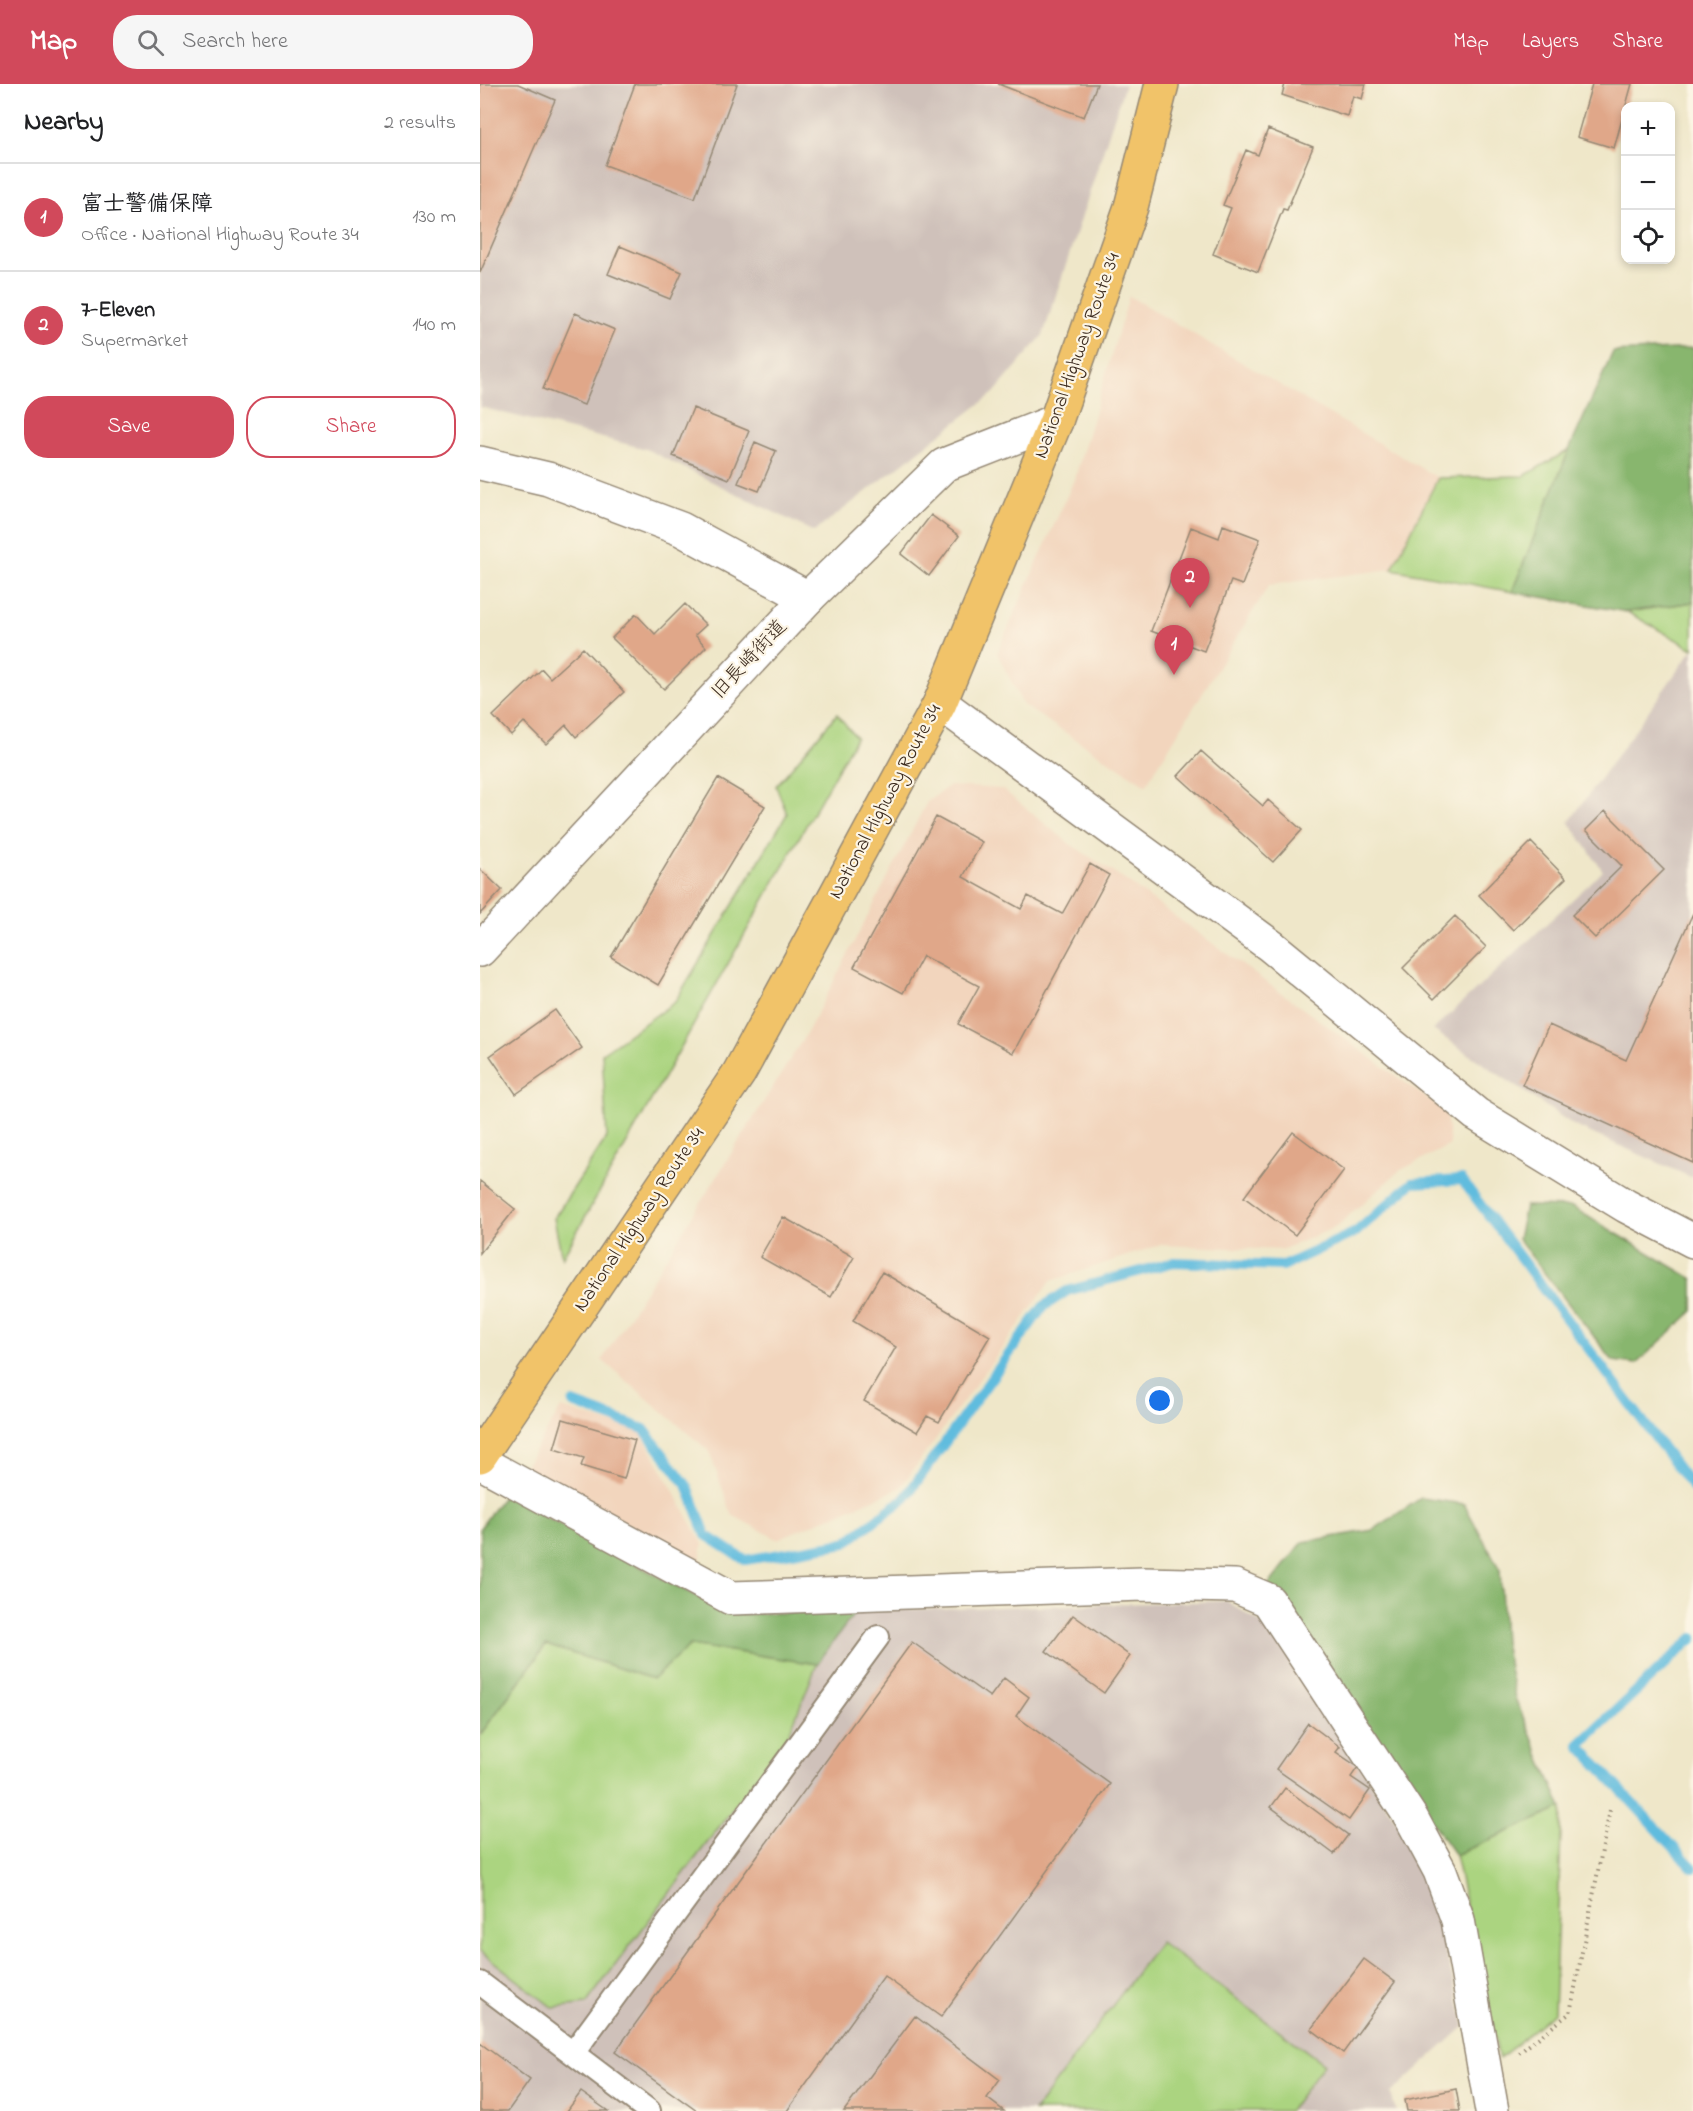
<!DOCTYPE html>
<html lang="en">
<head>
<meta charset="utf-8">
<style>
  body { margin:0; font-family:"Indie Flower","Klee One",sans-serif; background:#f6f6f6; color:#202124 }
  .controls { position:absolute; right:18px; top:18px; display:grid; overflow:hidden; border-radius:12px; box-shadow:0 3px 9px #0003 }
  .controls button { width:54px; height:54px; display:grid; place-items:center; padding:0; border:0; border-bottom:2px solid #e0e0e0; background:#fff; color:#202124; font:30px sans-serif }
  .you { position:absolute; left:680px; top:1317px; width:21px; height:21px; margin:-15px; border:4px solid #fff; border-radius:50%; background:#1a73e8; box-shadow:0 0 0 9px #1a73e833 }
  .badge { display:grid; place-items:center; width:39px; height:39px; border-radius:50%; background:#d1495b; color:#fff; font-size:20px; font-weight:700 }
  .pin { position:absolute; translate:-50% -50px; filter:drop-shadow(0 2px 3px #0008) }
  .pin::after { content:''; position:absolute; top:32px; width:21px; height:18px; background:inherit; clip-path:polygon(0 0,100% 0,50% 100%) }
  .list { margin:0; padding:0; list-style:none }
  h2 { display:flex; justify-content:space-between; align-items:center; height:78px; margin:0; padding:0 24px; font-size:26px }
  h2 small { font-size:20px; font-weight:400; color:#757577 }
  .list li { display:grid; grid-template-columns:39px 1fr auto; gap:18px; align-items:center; box-sizing:border-box; height:108px; padding:0 24px; border-top:2px solid #e0e0e0 }
  .list b { display:block; font-size:22px; white-space:nowrap }
  .list p { margin:0; font-size:20px; white-space:nowrap; color:#757577 }
  .list em { font-size:20px; font-style:normal; color:#757577 }
  .actions { display:flex; gap:12px; padding:18px 24px }
  .actions a { flex:1; padding:14px 0; border:2px solid #d1495b; border-radius:24px; text-align:center; font-size:21px; color:#d1495b }
  .actions .main { background:#d1495b; color:#fff }
  .icon { flex:none; width:33px; height:33px; fill:none; stroke:currentColor; stroke-width:2; stroke-linecap:round; stroke-linejoin:round }
  .map { position:relative; flex:none; width:1213px; height:2027px; overflow:hidden }
  header { display:flex; align-items:center; gap:36px; box-sizing:border-box; height:84px; padding:0 30px; background:#d1495b; color:#fff }
  header strong { font-size:28px }
  nav { display:flex; gap:33px; margin-inline-start:auto; font-size:21px }
  .search { width:420px; height:54px; background:#f6f6f6; display:flex; align-items:center; gap:15px; box-sizing:border-box; padding:0 21px; border-radius:24px; color:#757577; font-size:22px }
  main { display:flex }
  aside { flex:1; background:#fff }
  .map>svg:first-child { display:block }
  .built { fill:#f2d5bd }
  .industrial { fill:#cfc1ba }
  .green { fill:#abd480; stroke:#737f4f; stroke-width:1.5 }
  .forest { fill:#88b66e; stroke:#627046; stroke-width:1.5 }
  .lines { fill:none; stroke-linecap:round; stroke-linejoin:round }
  .stream { stroke:#60bcde; stroke-width:10 }
  .building { fill:#e0a789 }
  .service-casing { stroke:#958874; stroke-width:26 }
  .minor-casing { stroke:#958874; stroke-width:36 }
  .tertiary-casing { stroke:#958874; stroke-width:36 }
  .trunk-casing { stroke:#958874; stroke-width:36 }
  .path { stroke:#958874; stroke-width:4; stroke-dasharray:1.5 4.5; stroke-linecap:butt }
  .service { stroke:#fff; stroke-width:22 }
  .minor { stroke:#fff; stroke-width:33 }
  .tertiary { stroke:#fff; stroke-width:33 }
  .trunk { stroke:#f1c369; stroke-width:33 }
  .labels { text-anchor:middle; dominant-baseline:central; stroke-width:4.5; stroke-linejoin:round; paint-order:stroke }
  .street-label { font-size:20px; fill:#3b2a1e; stroke:#fcf5e5 }
</style>
</head>
<body>
<header>
<strong>Map</strong>
<div class="search"><svg class="icon" aria-label="search" viewBox="0 0 24 24"><circle cx="10" cy="10" r="6"/><path d="M15 15l6 6"/></svg>Search here</div>
<nav><a>Map</a><a>Layers</a><a>Share</a></nav>
</header>
<main>
<aside>
<h2>Nearby<small>2 results</small></h2>
<ul class="list">
<li><span class="badge">1</span><div><b>富士警備保障</b><p>Office · National Highway Route 34</p></div><em>130 m</em></li>
<li><span class="badge">2</span><div><b>7-Eleven</b><p>Supermarket</p></div><em>140 m</em></li>
</ul>
<div class="actions"><a class="main">Save</a><a>Share</a></div>
</aside>
<div class="map">
<svg width="1213" height="2027" viewBox="0 0 1213 2027">
  <rect width="100%" height="100%" fill="#fcf5e5"/>
  <filter id="ink" filterUnits="userSpaceOnUse"><feTurbulence type="fractalNoise" baseFrequency=".0167" numOctaves="2"/><feDisplacementMap in="SourceGraphic" scale="12" xChannelSelector="R" yChannelSelector="G"/><feConvolveMatrix kernelMatrix="1 2 1 2 8 2 1 2 1" color-interpolation-filters="sRGB"/></filter>
  <filter id="wash" filterUnits="userSpaceOnUse"><feTurbulence type="fractalNoise" baseFrequency=".008" numOctaves="4" result="noise"/><feDisplacementMap in="SourceGraphic" scale="24" xChannelSelector="R" yChannelSelector="G"/><feGaussianBlur stdDeviation="1.35" result="paint"/><feColorMatrix in="noise" values="0 0 0 0 0 0 0 0 0 0 0 0 0 0 0 0 0 1.4 0 .05"/><feComposite in="paint" operator="in"/></filter>
  <g filter="url(#wash)">
    <rect width="100%" height="100%" fill="#efe7c9"/>
    <path class="built" d="M 649,212 L 958,394 L 912,485 L 789,501 L 666,701 L 543,621 L 517,569 L 595,394 Z
      M 469,702 L 522,705 L 590,760 L 635,789 L 966,1028 L 970,1061 L 919,1087 L 856,1143 L 801,1166 L 680,1161 L 571,1197 L 420,1404 L 297,1455 L 252,1431 L 229,1367 L 122,1276 L 328,947 L 447,718 Z
      M 81,1324 L 161,1348 L 223,1460 L 218,1488 L 44,1384 Z"/>
    <path class="industrial" d="M 0,0 L 645,0 L 563,251 L 514,309 L 334,448 L 166,365 L 0,323 Z
      M 1213,565 L 1213,1094 L 1095,1042 L 953,946 L 1123,787 L 1089,738 Z
      M 24,1411 L 250,1530 L 747,1517 L 792,1546 L 941,1775 L 985,1942 L 911,2009 L 916,2027 L 0,2027 L 0,1444 Z"/>
    <path class="green" d="M 1089,366 L 1032,508 L 912,485 L 958,394 L 1044,392 Z
      M 1213,518 L 1213,565 L 1147,528 Z
      M 357,630 L 376,653 L 82,1174 L 74,1134 L 127,1053 L 122,969 L 195,918 L 307,730 L 296,702 Z
      M 66,1561 L 173,1595 L 210,1561 L 337,1580 L 309,1650 L 106,1920 L 73,1924 L 0,1867 L 0,1651 Z
      M 1082,1724 L 1074,1928 L 1019,1975 L 975,1771 Z
      M 680,1858 L 844,1980 L 809,2027 L 554,2027 Z"/>
    <path class="forest" d="M 1213,264 L 1213,518 L 1147,528 L 1032,508 L 1089,366 L 1133,268 Z
      M 1045,1122 L 1092,1123 L 1213,1195 L 1213,1227 L 1156,1280 L 1133,1277 L 1038,1155 Z
      M 24,1411 L 250,1530 L 376,1527 L 337,1580 L 210,1561 L 173,1595 L 66,1561 L 0,1651 L 0,1444 Z
      M 941,1414 L 984,1420 L 1020,1486 L 1024,1558 L 1035,1614 L 1082,1724 L 975,1771 L 787,1503 L 823,1458 L 893,1446 Z"/>
    <g class="lines">
      <path class="stream" d="M 93,1319 L 164,1345 L 208,1403 L 226,1451 L 265,1476 L 365,1459 L 425,1414 L 563,1223 L 587,1207 L 694,1178 L 803,1182 L 876,1148 L 932,1099 L 982,1096 L 1213,1404
        M 1213,1554 L 1099,1661 L 1213,1784"/>
    </g>
    <g id="blocks">
      <path class="building" d="M 0,0 L 38,0 L 75,16 L 0,189 Z
        M 155,0 L 257,0 L 215,114 L 125,81 Z
        M 518,0 L 617,0 L 604,33 Z
        M 805,0 L 886,0 L 882,15 L 873,12 L 867,32 L 802,11 Z
        M 1112,0 L 1152,0 L 1134,64 L 1097,53 Z
        M 788,45 L 833,63 L 807,126 L 803,125 L 778,188 L 733,170 L 751,124 L 743,121 L 766,66 L 778,71 Z
        M 140,162 L 202,188 L 190,215 L 128,190 Z
        M 95,229 L 135,246 L 104,321 L 63,305 Z
        M 213,324 L 269,347 L 249,395 L 193,372 Z
        M 275,358 L 296,367 L 279,407 L 258,399 Z
        M 451,431 L 479,452 L 449,492 L 421,470 Z
        M 743,441 L 780,455 L 762,501 L 751,497 L 724,567 L 671,547 L 711,443 L 739,454 Z
        M 205,520 L 226,541 L 215,551 L 226,563 L 184,605 L 132,554 L 156,530 L 175,550 Z
        M 103,564 L 144,608 L 96,653 L 86,641 L 66,660 L 44,638 L 31,651 L 13,632 L 62,585 L 70,594 Z
        M 721,667 L 783,722 L 788,716 L 822,746 L 793,778 L 698,692 Z
        M 238,694 L 285,722 L 178,901 L 131,873 Z
        M 1125,727 L 1184,786 L 1115,854 L 1092,831 L 1142,782 L 1106,746 Z
        M 456,733 L 502,758 L 483,793 L 541,825 L 548,812 L 582,830 L 610,780 L 629,791 L 533,969 L 478,940 L 499,902 L 443,872 L 423,909 L 374,883 Z
        M 1051,758 L 1086,794 L 1033,846 L 999,811 Z
        M 0,785 L 22,806 L 0,830 Z
        M 1213,829 L 1213,1079 L 1042,1001 L 1069,941 L 1146,976 Z
        M 975,832 L 1006,863 L 954,915 L 923,884 Z
        M 75,926 L 102,964 L 36,1010 L 10,972 Z
        M 813,1048 L 864,1086 L 815,1151 L 764,1113 Z
        M 0,1097 L 35,1125 L 0,1169 Z
        M 303,1133 L 374,1173 L 351,1213 L 280,1173 Z
        M 402,1188 L 510,1252 L 459,1338 L 447,1332 L 437,1348 L 384,1317 L 416,1263 L 373,1237 Z
        M 83,1335 L 155,1356 L 144,1395 L 101,1382 L 104,1374 L 74,1365 Z
        M 593,1531 L 650,1572 L 624,1609 L 566,1567 Z
        M 432,1558 L 510,1613 L 524,1594 L 549,1613 L 536,1632 L 630,1700 L 461,1933 L 404,1892 L 307,2027 L 217,2027 L 135,1968 Z
        M 828,1639 L 860,1663 L 856,1668 L 878,1683 L 871,1693 L 890,1706 L 869,1736 L 796,1685 Z
        M 805,1704 L 868,1751 L 854,1770 L 791,1723 Z
        M 884,1875 L 915,1898 L 863,1969 L 831,1945 Z
        M 435,1932 L 520,1996 L 507,2014 L 524,2027 L 364,2027 Z
        M 0,1959 L 50,1996 L 28,2027 L 0,2027 Z
        M 976,2005 L 980,2027 L 927,2027 L 925,2016 Z
        M 101,2008 L 128,2027 L 87,2027 Z"/>
    </g>
  </g>
  <g filter="url(#ink)">
    <use href="#blocks" fill-opacity="0" stroke="#958874" stroke-width="1.5"/>
    <g class="lines">
      <defs>
        <path id="service" d="M 0,1899 L 169,2027
          M 93,1969 L 398,1553"/>
        <path id="minor" d="M 0,866 L 328,514 L 464,381 L 576,337
          M 0,1378 L 251,1514 L 663,1500 L 755,1502 L 788,1516 L 932,1735 L 960,1787 L 978,1836 L 1012,2027"/>
        <path id="tertiary" d="M 0,379 L 68,395 L 201,445 L 328,514
          M 460,619 L 791,862 L 996,1030 L 1146,1122 L 1213,1157"/>
        <path id="trunk" d="M 0,1372 L 259,989 L 460,619 L 576,337 L 651,123 L 682,0"/>
      </defs>
      <use href="#service" class="service-casing"/>
      <use href="#minor" class="minor-casing"/>
      <use href="#tertiary" class="tertiary-casing"/>
      <use href="#trunk" class="trunk-casing"/>
      <path class="path" d="M 1039,1969 L 1090,1929 L 1130,1726"/>
      <use href="#service" class="service"/>
      <use href="#minor" class="minor"/>
      <use href="#tertiary" class="tertiary"/>
      <use href="#trunk" class="trunk"/>
    </g>
  </g>
  <g class="labels">
    <g class="street-label">
      <text transform="translate(598 272) rotate(-70)">National Highway Route 34</text>
      <text transform="translate(270 576) rotate(-47)">旧長崎街道</text>
      <text transform="translate(406 718) rotate(-62)">National Highway Route 34</text>
      <text transform="translate(160 1136) rotate(-56)">National Highway Route 34</text>
    </g>
  </g>
</svg>
<div class="controls">
<button>+</button>
<button>−</button>
<button><svg class="icon" aria-label="locate" viewBox="0 0 24 24"><circle cx="12" cy="12" r="6"/><path d="M12 2v4M12 18v4M2 12h4M18 12h4"/></svg></button>
</div>
<div class="you"></div>
<div class="pin badge" style="left:694px;top:591px">1</div>
<div class="pin badge" style="left:710px;top:524px">2</div>
</div>
</main>
</body>
</html>
